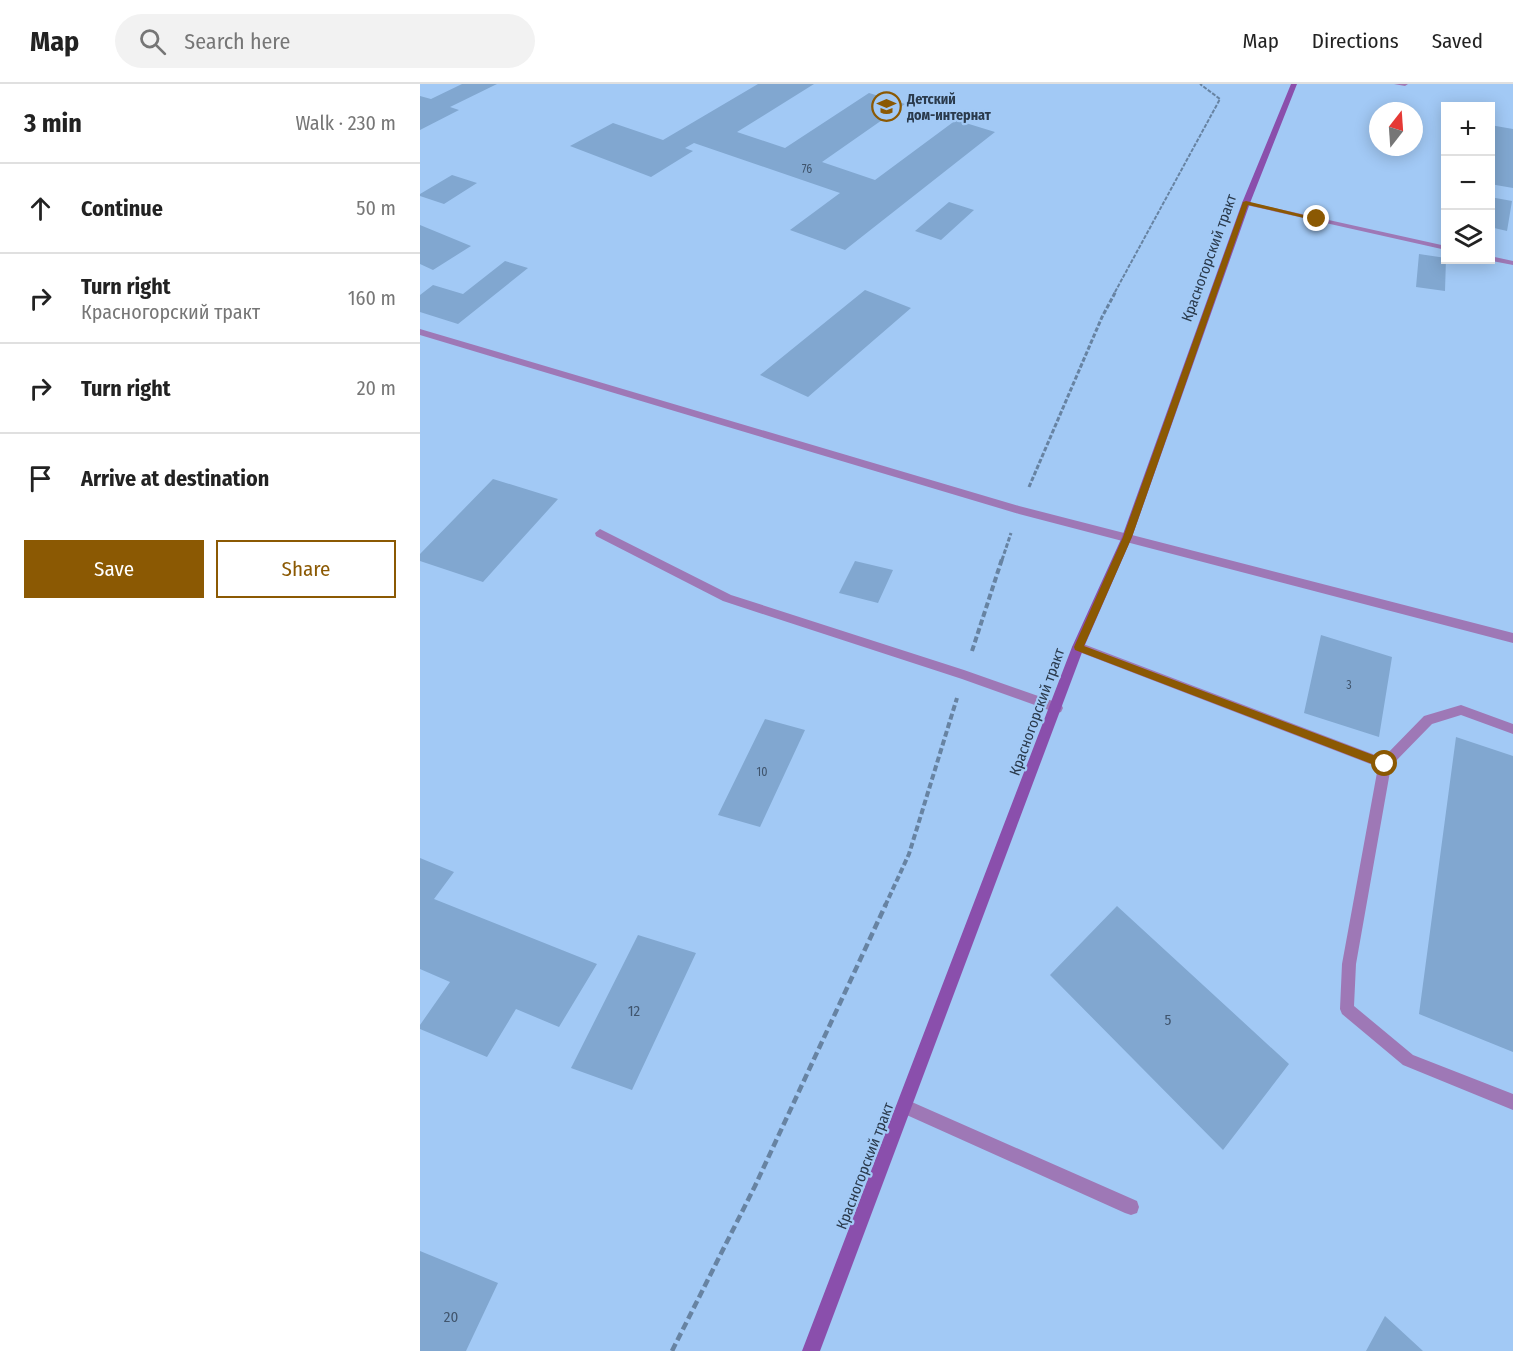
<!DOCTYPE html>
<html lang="en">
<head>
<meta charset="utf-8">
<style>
  body { margin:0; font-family:"Fira Sans Condensed",sans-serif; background:#f2f2f2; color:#222 }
  .controls { position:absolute; right:18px; top:18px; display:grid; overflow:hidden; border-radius:0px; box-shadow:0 3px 15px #0003 }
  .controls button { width:54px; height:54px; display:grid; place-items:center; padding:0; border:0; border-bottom:2px solid #e0e0e0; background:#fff; color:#222; font:30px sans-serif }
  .compass { position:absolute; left:949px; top:18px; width:54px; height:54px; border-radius:50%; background:#fff; box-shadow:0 3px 15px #0003; rotate:17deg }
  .stop { position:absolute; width:18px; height:18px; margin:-14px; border:4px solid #8b5903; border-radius:50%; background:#fff }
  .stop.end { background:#8b5903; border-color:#fff; box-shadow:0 2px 6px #0008 }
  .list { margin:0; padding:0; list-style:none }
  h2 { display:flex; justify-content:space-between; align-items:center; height:78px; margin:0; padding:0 24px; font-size:26px }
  h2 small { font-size:20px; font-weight:400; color:#767676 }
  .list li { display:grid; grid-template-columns:39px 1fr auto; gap:18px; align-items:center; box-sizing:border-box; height:90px; padding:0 24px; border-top:2px solid #e0e0e0 }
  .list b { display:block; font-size:22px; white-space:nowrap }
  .list p { margin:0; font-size:20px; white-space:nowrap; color:#767676 }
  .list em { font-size:20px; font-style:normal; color:#767676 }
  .actions { display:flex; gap:12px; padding:18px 24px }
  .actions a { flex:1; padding:14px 0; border:2px solid #8b5903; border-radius:0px; text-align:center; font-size:21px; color:#8b5903 }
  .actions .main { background:#8b5903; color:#fff }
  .icon { flex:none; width:33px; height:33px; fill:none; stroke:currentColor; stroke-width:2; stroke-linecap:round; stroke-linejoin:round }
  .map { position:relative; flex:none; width:1093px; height:1267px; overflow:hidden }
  header { display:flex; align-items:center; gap:36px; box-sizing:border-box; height:84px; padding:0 30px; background:#fff; border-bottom:2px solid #e0e0e0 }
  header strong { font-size:28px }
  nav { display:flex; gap:33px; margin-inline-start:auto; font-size:21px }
  .search { width:420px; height:54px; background:#f2f2f2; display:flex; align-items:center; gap:15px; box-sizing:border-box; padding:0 21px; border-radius:33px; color:#767676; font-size:22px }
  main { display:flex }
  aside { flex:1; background:#fff }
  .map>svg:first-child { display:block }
  .building { fill:#81a7d0 }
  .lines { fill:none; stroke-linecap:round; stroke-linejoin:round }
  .path-far3 { stroke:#6783a2; stroke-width:2; stroke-dasharray:4 1.5; stroke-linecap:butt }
  .path-far2 { stroke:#6783a2; stroke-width:3; stroke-dasharray:4.5 2; stroke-linecap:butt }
  .path-far1 { stroke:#6783a2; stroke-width:4; stroke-dasharray:6 3; stroke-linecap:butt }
  .path { stroke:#6783a2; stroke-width:4.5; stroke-dasharray:8 4; stroke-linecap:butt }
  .lane { fill:#9e78b6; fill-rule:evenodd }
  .secondary { fill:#8a4fac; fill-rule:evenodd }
  .route { fill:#8b5903 }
  .labels { text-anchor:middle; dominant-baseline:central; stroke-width:4.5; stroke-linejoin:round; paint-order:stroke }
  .number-label { font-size:12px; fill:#40556d }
  .far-poi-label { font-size:14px; font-weight:bold; fill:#2a3a4c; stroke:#a2c9f5; text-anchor:start }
  .street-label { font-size:15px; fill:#2a3a4c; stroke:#a2c9f5 }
  .near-number-label { font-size:15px; fill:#40556d }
</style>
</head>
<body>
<header>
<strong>Map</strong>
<div class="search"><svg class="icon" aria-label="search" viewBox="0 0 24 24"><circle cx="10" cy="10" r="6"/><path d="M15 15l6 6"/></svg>Search here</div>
<nav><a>Map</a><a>Directions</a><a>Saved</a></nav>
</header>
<main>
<aside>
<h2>3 min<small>Walk · 230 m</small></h2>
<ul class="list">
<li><svg class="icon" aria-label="ahead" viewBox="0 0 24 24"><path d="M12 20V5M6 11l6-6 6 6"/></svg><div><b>Continue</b></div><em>50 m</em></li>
<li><svg class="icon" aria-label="right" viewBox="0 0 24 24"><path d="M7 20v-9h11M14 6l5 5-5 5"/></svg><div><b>Turn right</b><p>Красногорский тракт</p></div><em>160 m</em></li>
<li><svg class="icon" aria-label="right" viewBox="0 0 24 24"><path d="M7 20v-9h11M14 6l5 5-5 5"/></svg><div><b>Turn right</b></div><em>20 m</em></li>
<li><svg class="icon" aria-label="arrive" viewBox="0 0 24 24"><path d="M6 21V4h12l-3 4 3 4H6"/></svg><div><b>Arrive at destination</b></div></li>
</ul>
<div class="actions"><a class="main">Save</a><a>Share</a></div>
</aside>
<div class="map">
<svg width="1093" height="1267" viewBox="0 0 1093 1267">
  <rect width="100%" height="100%" fill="#a2c9f5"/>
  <path class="building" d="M 42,0 L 77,0 L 30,23 L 39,26 L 0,46 L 0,12 L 11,15 Z
    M 338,0 L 394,0 L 317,48 L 365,64 L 449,9 L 485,20 L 402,78 L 455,96 L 536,36 L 575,48 L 425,166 L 370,146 L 420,109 L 274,59 L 265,64 L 273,67 L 231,93 L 150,62 L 193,39 L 243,56 Z
    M 1070,41 L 1093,45 L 1093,104 L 1070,100 Z
    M 32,91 L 57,99 L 24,120 L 0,112 L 0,110 Z
    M 1070,113 L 1092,117 L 1087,147 L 1070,143 Z
    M 529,118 L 554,126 L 521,156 L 495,147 Z
    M 0,141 L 51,162 L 13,186 L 0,180 Z
    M 999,170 L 1026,174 L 1025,207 L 996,203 Z
    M 85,177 L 108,184 L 38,240 L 0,228 L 0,211 L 13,201 L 43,210 Z
    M 445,206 L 491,224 L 388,313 L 340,291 Z
    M 73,395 L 138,415 L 63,498 L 0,477 L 0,470 Z
    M 435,477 L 473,486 L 458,519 L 419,509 Z
    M 901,551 L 972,573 L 959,653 L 884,629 Z
    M 345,635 L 385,646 L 340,743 L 298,731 Z
    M 1036,653 L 1093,672 L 1093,968 L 999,930 Z
    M 0,774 L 34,788 L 14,815 L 177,880 L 139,943 L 96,925 L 67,973 L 0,945 L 0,941 L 30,898 L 0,885 Z
    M 697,822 L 869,980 L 803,1066 L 630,891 Z
    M 218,851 L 276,869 L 212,1006 L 151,984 Z
    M 0,1167 L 78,1199 L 46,1267 L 0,1267 Z
    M 965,1232 L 1003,1267 L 946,1267 Z"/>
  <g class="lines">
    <path class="path-far3" d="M 695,208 L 800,15 L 780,0"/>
    <path class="path-far2" d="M 609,403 L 682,233 L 696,207
      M 582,476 L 591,449"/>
    <path class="path-far1" d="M 552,567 L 582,475
      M 465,822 L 489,770 L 537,614"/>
    <path class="path" d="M 252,1267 L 335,1102 L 466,820"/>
    <path class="lane" d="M 974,0 L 988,0 L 985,2 Z
      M 823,117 L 1026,162 L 1026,166 L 826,121 L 822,119 Z
      M 1070,172 L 1093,177 L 1093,181 L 1067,176 L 1070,176 Z
      M 0,245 L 599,422 L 1093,549 L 1093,559 L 599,430 L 0,251 Z
      M 180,445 L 311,511 L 544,586 L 641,620 L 643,624 L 641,628 L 637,629 L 542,595 L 303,517 L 176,452 L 175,449 Z
      M 658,558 L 963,674 L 1004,632 L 1041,621 L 1093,640 L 1093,650 L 1041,631 L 1012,640 L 971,682 L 936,880 L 934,922 L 993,971 L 1093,1010 L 1093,1026 L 983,981 L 922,930 L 920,925 L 922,880 L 958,683 L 654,566 L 652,563 Z
      M 485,1015 L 717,1117 L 719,1123 L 717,1129 L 711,1131 L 705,1129 L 480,1028 L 477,1023 L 480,1018 Z"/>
    <path class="secondary" d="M 871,0 L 877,0 L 830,119 L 712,453 L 664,563 L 400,1267 L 382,1267 L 652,563 L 702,453 L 822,119 Z"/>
  </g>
  <path class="route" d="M 826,117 L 900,135 L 897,137 L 828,121 L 712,453 L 664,562 L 969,677 L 970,680 L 965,685 L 655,566 L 654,563 L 703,453 L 823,118 Z"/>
  <defs>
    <symbol id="school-ring" viewBox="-11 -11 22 22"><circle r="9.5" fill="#a2c9f5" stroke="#8b5903" stroke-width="1.5"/><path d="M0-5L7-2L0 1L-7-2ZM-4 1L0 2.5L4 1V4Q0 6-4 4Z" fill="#8b5903"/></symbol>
  </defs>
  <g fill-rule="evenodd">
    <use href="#school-ring" x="450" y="6" width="33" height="33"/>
  </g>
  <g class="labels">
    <g class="number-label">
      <text x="387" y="85">76</text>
      <text x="929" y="601">3</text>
      <text x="342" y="688">10</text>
    </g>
    <g class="far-poi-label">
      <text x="487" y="15">Детский<tspan x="487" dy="16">дом-интернат</tspan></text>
    </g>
    <g class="street-label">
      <text transform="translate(789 174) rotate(-70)">Красногорский тракт</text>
      <text transform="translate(617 628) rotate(-70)">Красногорский тракт</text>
      <text transform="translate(445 1082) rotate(-69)">Красногорский тракт</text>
    </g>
    <g class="near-number-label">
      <text x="214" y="927">12</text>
      <text x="748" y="936">5</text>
      <text x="31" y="1233">20</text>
    </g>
  </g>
</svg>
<div class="controls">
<button>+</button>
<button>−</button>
<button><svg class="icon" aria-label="layers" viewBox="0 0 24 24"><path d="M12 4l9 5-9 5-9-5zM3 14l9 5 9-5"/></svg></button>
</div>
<svg class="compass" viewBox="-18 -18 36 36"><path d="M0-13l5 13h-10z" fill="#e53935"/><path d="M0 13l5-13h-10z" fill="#767676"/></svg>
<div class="stop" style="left:965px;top:680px"></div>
<div class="stop end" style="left:897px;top:135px"></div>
</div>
</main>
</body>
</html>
